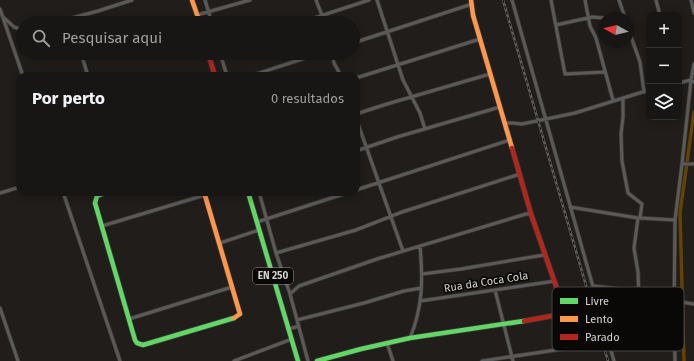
<!DOCTYPE html>
<html lang="pt">
<head>
<meta charset="utf-8">
<style>
  body { margin:0; font-family:"Fira Sans",sans-serif; background:#211f1d; color:#f1f3f6 }
  .controls { position:absolute; right:12px; top:12px; display:grid; overflow:hidden; border-radius:8px; box-shadow:0 2px 10px #0003 }
  .controls button { width:36px; height:36px; display:grid; place-items:center; padding:0; border:0; border-bottom:1px solid #363534; background:#181614; color:#f1f3f6; font:20px sans-serif }
  .compass { position:absolute; left:598px; top:12px; width:36px; height:36px; border-radius:50%; background:#181614; box-shadow:0 2px 10px #0003; rotate:278deg }
  .list { margin:0; padding:0; list-style:none }
  h2 { display:flex; justify-content:space-between; align-items:center; height:52px; margin:0; padding:0 16px; font-size:17px }
  h2 small { font-size:13px; font-weight:400; color:#9f9fa0 }
  .icon { flex:none; width:22px; height:22px; fill:none; stroke:currentColor; stroke-width:2; stroke-linecap:round; stroke-linejoin:round }
  .map { position:relative; flex:none; width:694px; height:361px; overflow:hidden }
  .search { position:absolute; background:#181614; box-shadow:0 2px 10px #0003; left:16px; top:16px; width:344px; height:44px; display:flex; align-items:center; gap:10px; box-sizing:border-box; padding:0 14px; border-radius:22px; color:#9f9fa0; font-size:15px }
  .panel { position:absolute; background:#181614; box-shadow:0 2px 10px #0003; left:16px; top:72px; width:344px; height:124px; border-radius:12px }
  .map>svg:first-child { display:block }
  .lines { fill:none; stroke-linecap:round; stroke-linejoin:round }
  .canal { stroke:#634202; stroke-width:3.5 }
  .street-casing { stroke:#3a3836; stroke-width:4.5 }
  .fast-casing { stroke:#3a3836; stroke-width:6 }
  .slow-casing { stroke:#3a3836; stroke-width:6 }
  .jam-casing { stroke:#3a3836; stroke-width:6 }
  .street { stroke:#5c5a58; stroke-width:3 }
  .fast { stroke:#63d668; stroke-width:4.5 }
  .slow { stroke:#ff974d; stroke-width:4.5 }
  .jam { stroke:#b3261e; stroke-width:4.5 }
  .rail-casing { stroke:#605e5b; stroke-width:2.5 }
  .rail { stroke:#0a0806; stroke-width:1; stroke-dasharray:3; stroke-linecap:butt }
  .labels { text-anchor:middle; dominant-baseline:central; stroke-width:3.5; stroke-linejoin:round; paint-order:stroke }
  .shield { fill:#0a0806; stroke:#989591; stroke-width:1 }
  .shield-label { font-size:10px; font-weight:bold; fill:#d5d2cd }
  .street-label { font-size:11px; fill:#d5d2cd; stroke:#0a0806 }
  .key { fill:#0a0806; stroke:#474542; stroke-width:1 }
  .key-label { font-size:11px; fill:#d5d2cd }
</style>
</head>
<body>
<div class="map">
<svg width="694" height="361" viewBox="0 0 694 361">
  <rect width="100%" height="100%" fill="#201d1a"/>
  <g class="lines">
    <path class="canal" d="M 684,361 L 680,213 L 694,112"/>
    <defs>
      <path id="street" d="M 205,0 L 212,23
        M 316,0 L 325,23
        M 377,0 L 403,80 L 420,113 L 425,129
        M 512,0 L 614,361
        M 551,0 L 565,74 L 605,72
        M 585,0 L 590,26 L 596,38 L 613,100
        M 619,0 L 625,18
        M 656,0 L 660,15
        M 691,0 L 694,13
        M 0,9 L 23,76
        M 197,15 L 250,0
        M 3,17 L 14,27 L 23,30
        M 53,23 L 98,11 L 132,0
        M 299,23 L 369,0
        M 556,25 L 592,17 L 604,18
        M 628,28 L 640,62 L 644,92
        M 353,43 L 472,4
        M 81,53 L 88,76
        M 220,53 L 227,76
        M 332,53 L 334,63 L 341,76
        M 250,76 L 321,53
        M 356,78 L 480,39
        M 679,83 L 691,80 L 694,82
        M 623,98 L 623,117 L 621,134 L 622,161 L 628,193 L 642,204 L 640,218 L 638,218 L 634,248 L 638,272 L 640,333
        M 356,114 L 387,104 L 490,74
        M 356,118 L 403,251
        M 505,123 L 512,123 L 522,124 L 575,113 L 649,90
        M 356,151 L 397,137 L 500,107
        M 682,164 L 694,164
        M 356,190 L 510,140
        M 63,192 L 120,361
        M 259,192 L 276,253 L 290,294 L 308,361
        M 0,193 L 20,187
        M 570,207 L 638,218
        M 640,218 L 675,220
        M 257,222 L 350,192
        M 102,226 L 205,195
        M 220,243 L 259,230
        M 276,253 L 356,230 L 402,212 L 520,174
        M 422,274 L 461,269 L 544,255
        M 593,286 L 639,291
        M 495,290 L 513,361
        M 290,294 L 299,286 L 377,259 L 526,214 L 531,214
        M 420,301 L 555,281
        M 674,301 L 694,304
        M 598,304 L 649,302 L 652,301 L 663,293 L 674,291
        M 0,308 L 18,361
        M 129,319 L 232,287
        M 297,320 L 364,303 L 404,291 L 421,288
        M 289,329 L 299,326
        M 410,338 C 423,307 423,279 420,246
        M 387,343 L 393,361
        M 234,361 L 292,339
        M 482,361 L 569,348
        M 675,361 L 674,311 L 675,220 L 682,164 L 691,80 L 694,64"/>
      <path id="fast" d="M 108,192 L 97,196 L 95,203 L 135,340 L 137,343 L 143,345 L 234,318
        M 248,192 L 298,361
        M 317,361 L 361,349 L 410,338 L 524,321"/>
      <path id="slow" d="M 192,0 L 200,23
        M 471,0 L 473,15 L 512,148
        M 204,192 L 240,314 L 234,318"/>
      <path id="jam" d="M 208,53 L 215,76
        M 512,148 L 531,214 L 564,309 L 562,313 L 557,315 L 524,321"/>
    </defs>
    <use href="#street" class="street-casing"/>
    <use href="#fast" class="fast-casing"/>
    <use href="#slow" class="slow-casing"/>
    <use href="#jam" class="jam-casing"/>
    <use href="#street" class="street"/>
    <use href="#fast" class="fast"/>
    <use href="#slow" class="slow"/>
    <use href="#jam" class="jam"/>
    <defs>
      <path id="rail" d="M 503,0 L 608,361"/>
    </defs>
    <use href="#rail" class="rail-casing"/>
    <use href="#rail" class="rail"/>
  </g>
  <g class="labels">
    <rect class="shield" x="253" y="268" width="40" height="16" rx="3"/>
    <g class="shield-label">
      <text x="273" y="276">EN 250</text>
    </g>
    <g class="street-label">
      <text transform="translate(486 282) rotate(-9)">Rua da Coca Cola</text>
    </g>
  </g>
  <rect x="552" y="287" width="132" height="64" rx="6" class="key"/>
  <rect x="560" y="298" width="18" height="6" fill="#63d668"/>
  <rect x="560" y="316" width="18" height="6" fill="#ff974d"/>
  <rect x="560" y="334" width="18" height="6" fill="#b3261e"/>
  <g class="key-label">
    <text x="585" y="305">Livre</text>
    <text x="585" y="323">Lento</text>
    <text x="585" y="341">Parado</text>
  </g>
</svg>
<div class="controls">
<button>+</button>
<button>−</button>
<button><svg class="icon" aria-label="layers" viewBox="0 0 24 24"><path d="M12 4l9 5-9 5-9-5zM3 14l9 5 9-5"/></svg></button>
</div>
<svg class="compass" viewBox="-18 -18 36 36"><path d="M0-13l5 13h-10z" fill="#e53935"/><path d="M0 13l5-13h-10z" fill="#9f9fa0"/></svg>
<div class="search"><svg class="icon" aria-label="search" viewBox="0 0 24 24"><circle cx="10" cy="10" r="6"/><path d="M15 15l6 6"/></svg>Pesquisar aqui</div>
<section class="panel">
<h2>Por perto<small>0 resultados</small></h2>
<ul class="list">
</ul>
</section>
</div>
</body>
</html>
